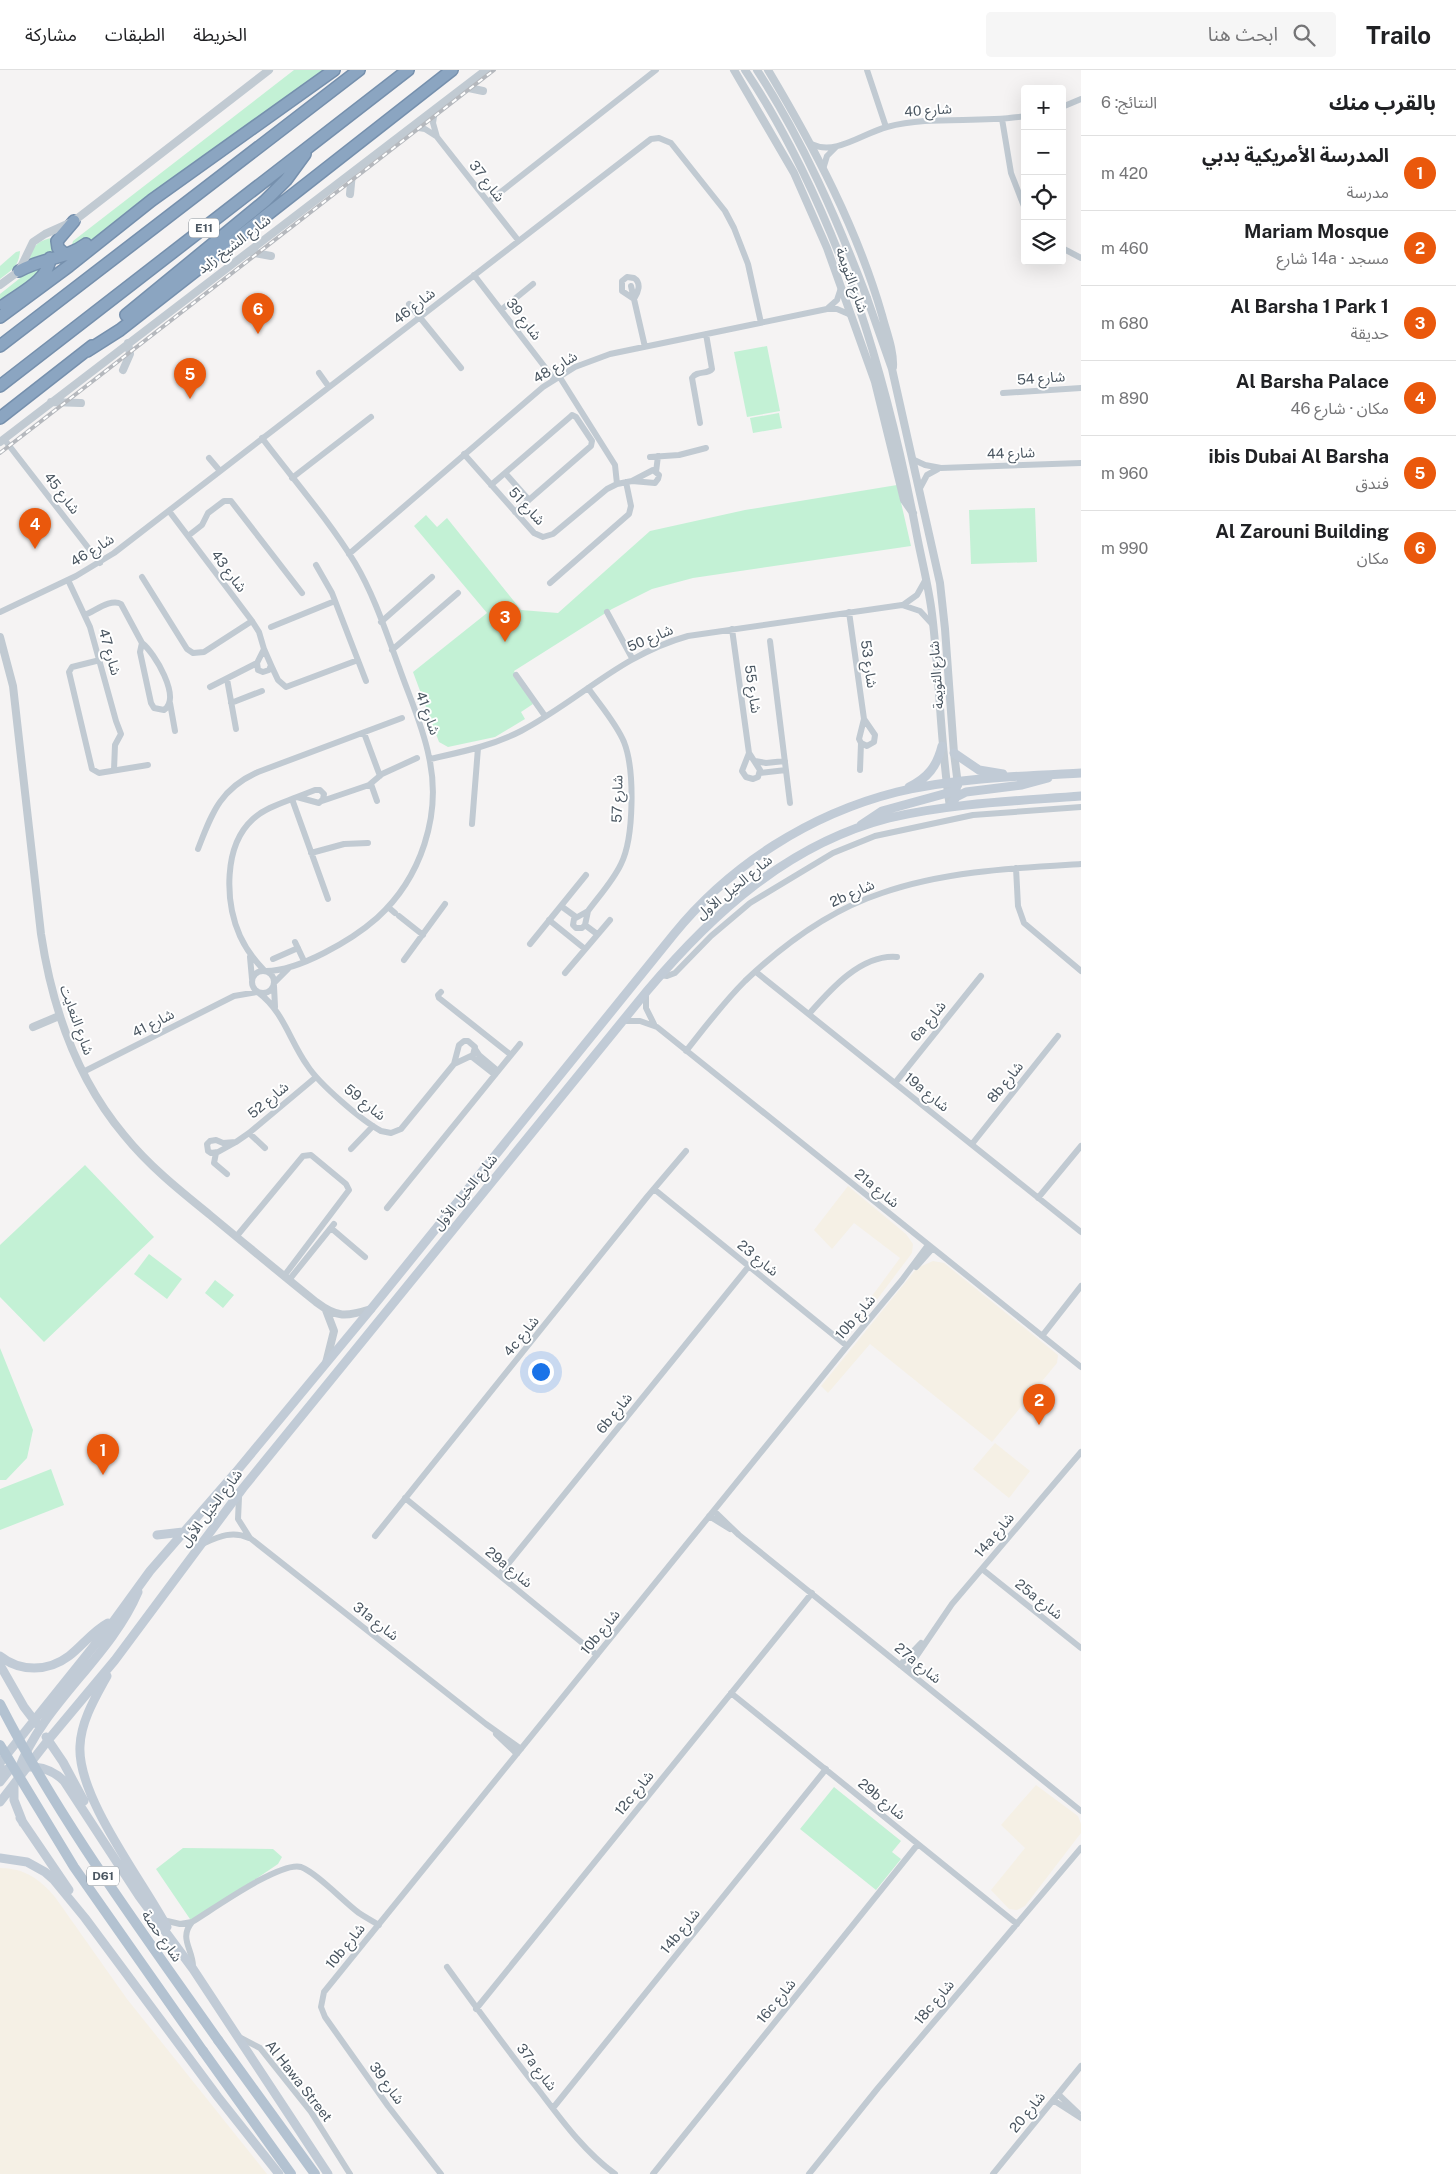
<!DOCTYPE html>
<html lang="ar">
<head>
<meta charset="utf-8">
<style>
  body { margin:0; font-family:"Public Sans","Noto Sans Arabic",sans-serif; background:#f6f6f6; color:#202124; direction:rtl }
  .controls { position:absolute; right:15px; top:15px; display:grid; overflow:hidden; border-radius:5px; box-shadow:0 5px 20px #0002 }
  .controls button { width:45px; height:45px; display:grid; place-items:center; padding:0; border:0; border-bottom:1px solid #e0e0e0; background:#fff; color:#202124; font:25px sans-serif }
  .you { position:absolute; left:540px; top:1301px; width:18px; height:18px; margin:-12px; border:4px solid #fff; border-radius:50%; background:#1a73e8; box-shadow:0 0 0 8px #1a73e833 }
  .badge { display:grid; place-items:center; width:32px; height:32px; border-radius:50%; background:#ea580c; color:#fff; font-size:16px; font-weight:700 }
  .pin { position:absolute; translate:-50% -41px; filter:drop-shadow(0 1px 2px #0008) }
  .pin::after { content:''; position:absolute; top:26px; width:18px; height:15px; background:inherit; clip-path:polygon(0 0,100% 0,50% 100%) }
  .list { margin:0; padding:0; list-style:none }
  h2 { display:flex; justify-content:space-between; align-items:center; height:65px; margin:0; padding:0 20px; font-size:21px }
  h2 small { font-size:16px; font-weight:400; color:#757577 }
  .list li { display:grid; grid-template-columns:32px 1fr auto; gap:15px; align-items:center; box-sizing:border-box; height:75px; padding:0 20px; border-top:1px solid #e0e0e0 }
  .list b { display:block; font-size:19px; white-space:nowrap }
  .list p { margin:0; font-size:16px; white-space:nowrap; color:#757577 }
  .list em { font-size:16px; font-style:normal; color:#757577 }
  .icon { flex:none; width:28px; height:28px; fill:none; stroke:currentColor; stroke-width:2; stroke-linecap:round; stroke-linejoin:round }
  .map { position:relative; flex:none; width:1081px; height:2104px; overflow:hidden; direction:ltr }
  header { display:flex; align-items:center; gap:30px; box-sizing:border-box; height:70px; padding:0 25px; background:#fff; border-bottom:1px solid #e0e0e0 }
  header strong { font-size:24px }
  nav { display:flex; gap:28px; margin-inline-start:auto; font-size:18px }
  .search { width:350px; height:45px; background:#f6f6f6; display:flex; align-items:center; gap:12px; box-sizing:border-box; padding:0 18px; border-radius:5px; color:#757577; font-size:19px }
  main { display:flex }
  aside { flex:1; background:#fff }
  .map>svg:first-child { display:block }
  .green { fill:#c3f1d5 }
  .sand { fill:#f5f0e5 }
  .lines { fill:none; stroke-linecap:round; stroke-linejoin:round }
  .motorway-casing { stroke:#7690ad; stroke-width:14 }
  .minor { stroke:#c1cad2; stroke-width:6 }
  .tertiary { stroke:#c1cad2; stroke-width:8 }
  .secondary { stroke:#c1cbd6; stroke-width:9 }
  .primary { stroke:#b3c2d1; stroke-width:10 }
  .motorway { stroke:#8ba5c1; stroke-width:11 }
  .rail-casing { stroke:#b5b8bd; stroke-width:4 }
  .rail { stroke:#fff; stroke-width:2; stroke-dasharray:5.5; stroke-linecap:butt }
  .tertiary-bridge { stroke:#c1cad2; stroke-width:8 }
  .primary-bridge { stroke:#b3c2d1; stroke-width:10 }
  .labels { text-anchor:middle; dominant-baseline:central; stroke-width:4; stroke-linejoin:round; paint-order:stroke }
  .shield { fill:#fff; stroke:#808990; stroke-width:1 }
  .shield-label { font-size:12px; font-weight:bold; fill:#4a5661 }
  .street-label { font-size:14px; fill:#4a5661; stroke:#fff }
</style>
</head>
<body>
<header>
<strong>Trailo</strong>
<div class="search"><svg class="icon" aria-label="search" viewBox="0 0 24 24"><circle cx="10" cy="10" r="6"/><path d="M15 15l6 6"/></svg>ابحث هنا</div>
<nav><a>الخريطة</a><a>الطبقات</a><a>مشاركة</a></nav>
</header>
<main>
<aside>
<h2>بالقرب منك<small>النتائج: 6</small></h2>
<ul class="list">
<li><span class="badge">1</span><div><b>المدرسة الأمريكية بدبي</b><p>مدرسة</p></div><em>420 m</em></li>
<li><span class="badge">2</span><div><b>Mariam Mosque</b><p>مسجد · 14a شارع</p></div><em>460 m</em></li>
<li><span class="badge">3</span><div><b>Al Barsha 1 Park 1</b><p>حديقة</p></div><em>680 m</em></li>
<li><span class="badge">4</span><div><b>Al Barsha Palace</b><p>مكان · شارع 46</p></div><em>890 m</em></li>
<li><span class="badge">5</span><div><b>ibis Dubai Al Barsha</b><p>فندق</p></div><em>960 m</em></li>
<li><span class="badge">6</span><div><b>Al Zarouni Building</b><p>مكان</p></div><em>990 m</em></li>
</ul>
</aside>
<div class="map">
<svg width="1081" height="2104" viewBox="0 0 1081 2104">
  <rect width="100%" height="100%" fill="#f5f3f3"/>
  <path class="green" d="M 294,0 L 333,0 L 227,73 L 195,91 L 80,181 L 71,178 L 73,171 Z
    M 53,168 L 52,177 L 54,183 L 37,186 L 29,190 C 31,177 40,169 53,168 Z
    M 20,181 C 19,196 12,200 0,209 L 0,196 L 16,182 Z
    M 44,195 L 39,204 L 0,232 L 0,224 L 29,201 Z
    M 767,276 L 780,341 L 747,347 L 734,282 Z
    M 779,343 L 782,358 L 753,363 L 750,348 Z
    M 897,415 L 911,476 L 693,508 L 652,519 L 612,539 L 514,601 L 533,634 L 521,642 L 525,649 L 495,667 L 448,677 L 439,672 L 413,602 L 487,543 L 414,456 L 426,445 L 437,457 L 447,448 L 521,540 L 558,543 L 650,461 L 745,440 Z
    M 1035,438 L 1037,492 L 971,494 L 969,440 Z
    M 85,1095 L 154,1167 L 44,1272 L 0,1227 L 0,1175 Z
    M 149,1184 L 182,1209 L 167,1229 L 134,1204 Z
    M 215,1210 L 234,1225 L 223,1238 L 205,1223 Z
    M 0,1278 L 33,1360 L 27,1388 L 6,1410 L 0,1410 Z
    M 51,1399 L 64,1435 L 0,1460 L 0,1419 Z
    M 834,1717 L 901,1771 L 892,1782 L 901,1789 L 876,1820 L 800,1759 Z
    M 183,1778 L 273,1779 L 282,1787 L 278,1794 L 192,1852 L 156,1799 Z"/>
  <path class="sand" d="M 848,1116 L 906,1164 L 913,1174 L 912,1183 L 860,1252 L 855,1249 L 900,1188 L 854,1153 L 832,1179 L 814,1160 Z
    M 933,1191 L 944,1193 L 1058,1285 L 1057,1293 L 992,1372 L 870,1274 L 828,1323 L 821,1316 L 917,1198 Z
    M 995,1373 L 1030,1401 L 1009,1428 L 973,1399 Z
    M 1036,1715 L 1078,1746 L 1081,1754 L 1081,1763 L 1025,1836 L 1017,1840 L 1009,1839 L 991,1820 L 1025,1778 L 1001,1755 Z
    M 0,1798 C 24,1798 40,1809 55,1827 L 127,1929 L 267,2104 L 0,2104 Z"/>
  <g class="lines">
    <defs>
      <path id="motorway" d="M 66,185 L 58,178 L 57,171 L 74,151
        M 19,201 C 42,188 66,189 86,174
        M 4,235 C 20,223 49,210 50,188
        M 126,245 L 265,131 L 286,110 L 305,84
        M 0,247 L 69,196 L 152,130 L 334,0
        M 0,276 L 359,0
        M 87,281 L 120,260 L 452,0
        M 0,316 L 408,0
        M 0,348 L 92,276"/>
    </defs>
    <use href="#motorway" class="motorway-casing"/>
    <path class="minor" d="M 867,0 L 886,57
      M 1062,37 L 1081,29
      M 435,40 L 433,53 L 437,67 L 518,170
      M 1002,49 L 1011,103 L 1025,139
      M 412,57 L 425,59 L 436,66
      M 811,74 C 836,86 863,63 887,57 C 932,45 979,54 1025,46
      M 823,99 L 827,86 L 836,77
      M 488,132 L 656,0
      M 1062,178 L 1081,188
      M 474,205 L 554,309
      M 627,207 L 634,208 C 642,213 638,223 634,229 L 622,221 L 622,211 Z
      M 631,216 L 645,277
      M 409,234 L 461,298
      M 828,238 L 837,230 L 841,218
      M 501,240 L 533,214
      M 319,303 L 329,317
      M 559,306 L 615,395 L 617,414
      M 1003,323 L 1081,318
      M 700,353 L 692,308 C 697,300 707,305 712,299 L 706,264
      M 262,368 C 293,409 328,449 355,493 C 374,525 386,562 399,597 C 409,626 423,656 429,687 C 442,745 421,808 377,848 C 352,870 299,901 266,901
      M 4,369 L 100,493
      M 464,384 L 534,463 L 543,467 L 553,464 L 607,419 L 617,414 L 632,411
      M 650,387 L 679,385 L 706,378
      M 209,388 L 220,401
      M 912,389 L 925,395 L 941,398 L 1081,393
      M 653,400 L 659,405 L 658,409 L 655,413 L 632,411 Z
      M 656,402 L 658,386
      M 505,403 L 529,430
      M 292,408 L 371,347
      M 491,415 L 570,347 L 572,345 L 576,347 L 592,371 L 591,376 L 515,442
      M 919,420 L 927,405 L 938,399
      M 169,441 L 252,551 L 259,562 L 264,579
      M 188,466 L 202,455 L 208,443 L 224,431 L 231,431 L 302,523
      M 349,484 L 543,317 L 575,297 L 610,284 L 827,239 L 837,239 L 851,245
      M 316,495 L 332,523 L 366,611
      M 142,507 L 187,579 L 193,583 L 204,582 L 252,551
      M 68,510 L 90,557 L 116,651 L 121,664 L 115,675 L 114,700
      M 550,513 L 629,444 L 631,436 L 626,412
      M 903,535 L 917,525 L 926,509
      M 0,542 L 76,506 L 114,483 L 651,69 L 659,68 L 671,73 L 725,141 L 734,158 L 748,194 L 761,253
      M 607,542 L 632,588
      M 849,542 L 864,649
      M 85,545 C 95,541 111,528 121,534 L 142,573
      M 381,552 L 432,507
      M 271,557 L 335,531
      M 732,559 L 749,683
      M 770,571 L 790,733
      M 142,573 C 154,582 182,628 164,640 L 154,638 L 151,633 L 140,582 Z
      M 264,579 L 271,595 L 269,600 L 263,602 L 258,600 L 257,593 Z
      M 392,580 L 458,523
      M 100,590 L 72,597 L 69,602 L 92,699 L 99,703 L 148,695
      M 271,595 L 278,610 L 286,617 L 358,590
      M 516,605 L 545,646
      M 227,609 L 236,659
      M 210,617 L 257,593
      M 170,633 L 175,661
      M 231,633 L 262,621
      M 864,649 L 875,665 L 874,672 L 867,676 L 861,673 L 859,669 Z
      M 364,663 L 380,706
      M 749,683 L 760,700 L 758,707 L 753,709 L 746,707 L 742,701 Z
      M 430,689 C 461,682 492,676 521,661 C 580,630 620,585 688,566 L 902,535 L 920,541 L 933,555
      M 755,691 L 766,693 L 785,691
      M 860,700 L 861,673
      M 760,703 L 786,700
      M 371,714 L 377,731
      M 315,720 L 320,720 L 324,724 L 323,729 L 319,733 L 297,727 Z
      M 292,729 L 328,829
      M 322,731 L 369,715 L 382,704 L 417,688
      M 472,754 L 478,678
      M 198,779 C 212,743 220,719 258,702 L 402,648
      M 311,783 L 344,774 L 368,773
      M 1016,798 L 1018,836 L 1024,853 L 1081,901
      M 561,836 L 576,847
      M 388,837 L 395,843
      M 588,841 C 599,826 613,811 621,794 C 634,768 635,700 624,672 C 616,653 600,635 588,618
      M 588,841 L 585,855 L 582,858 L 576,858 L 573,855 L 574,849 Z
      M 399,846 L 423,865
      M 549,850 L 585,879
      M 585,855 L 597,864
      M 295,872 L 304,891
      M 530,874 L 586,805
      M 250,887 L 252,909
      M 273,889 L 298,878
      M 404,890 L 445,834
      M 264,900 C 254,890 246,879 240,866 C 225,832 223,776 253,749 C 265,738 282,733 297,727
      M252 912a11 11 0 1 1 22 0a11 11 0 1 1-22 0Z
      M 756,902 L 1081,1162
      M 565,903 L 610,850
      M 660,905 L 667,906 L 675,903 L 711,866 L 750,833 L 833,783 L 875,766 L 973,745 L 1081,737
      M 274,913 L 288,899
      M 274,916 L 275,937
      M 441,922 L 438,925 L 439,928 L 511,985
      M 646,922 L 646,938 L 654,954
      M 259,923 C 283,941 290,971 307,995 C 319,1014 361,1050 381,1061 L 391,1063 L 401,1059 L 454,994
      M 809,944 C 830,920 861,884 897,887
      M 622,951 L 640,951 L 657,957 L 1081,1297
      M 468,971 L 475,977 L 473,985 L 454,994 L 459,975 L 464,971 Z
      M 475,979 L 479,985 L 498,1001
      M 686,981 C 705,957 723,933 745,911 C 784,874 830,840 882,823 C 945,801 1015,798 1081,794
      M 472,987 L 495,1005
      M 83,1002 L 234,926 L 257,922
      M 895,1013 L 981,906
      M 249,1063 L 265,1078
      M 216,1070 L 223,1073 L 236,1072 L 218,1082 L 211,1083 L 208,1081 L 207,1074 L 210,1071 Z
      M 236,1072 L 249,1063 L 316,1007
      M 972,1074 L 1058,966
      M 351,1079 L 373,1056
      M 216,1083 L 214,1093 L 227,1104
      M 654,1119 L 847,1276
      M 1038,1128 L 1081,1076
      M 387,1138 L 520,974
      M 331,1158 L 365,1187
      M 236,1167 L 303,1086 L 311,1085 L 346,1114 L 349,1120 L 284,1206
      M 916,1197 L 932,1179
      M 289,1210 L 334,1154
      M 1042,1266 L 1081,1216
      M 239,1427 L 238,1449 L 250,1468 L 486,1654 L 521,1679
      M 405,1428 L 597,1585
      M 714,1441 L 739,1465 L 1081,1741
      M 709,1446 L 730,1459
      M 375,1466 L 647,1127 L 686,1081
      M 202,1474 C 218,1467 232,1460 249,1468
      M 982,1499 L 1081,1578
      M 499,1505 L 749,1196
      M 900,1595 L 921,1573
      M 907,1600 L 952,1534 L 1081,1382
      M 731,1623 L 1017,1854
      M 496,1664 L 517,1684
      M 163,1850 L 180,1854 L 192,1852 C 212,1840 280,1791 301,1797 C 317,1803 343,1831 359,1843 C 365,1847 372,1851 379,1855
      M 192,1852 C 178,1869 194,1880 193,1898
      M 447,1897 C 478,1940 509,1982 541,2023 C 563,2052 585,2082 615,2104
      M 476,1939 L 812,1523
      M 237,1966 L 260,1978 L 311,2042 L 350,2104
      M 1058,2024 L 1078,2043
      M 1053,2030 L 1081,2048
      M 553,2038 L 826,1699
      M 441,2104 L 388,2036 L 325,1947 L 321,1937 L 324,1922 L 847,1276 L 902,1210 L 928,1175
      M 653,2104 L 918,1774
      M 809,2104 L 878,2018 L 1081,1778
      M 993,2104 L 1081,1996"/>
    <path class="tertiary" d="M 734,0 L 794,103 L 827,178 L 875,312 L 904,430 L 913,443
      M 768,0 C 814,77 857,158 882,245 C 886,261 894,280 893,297
      M 464,17 L 483,21
      M 350,124 L 352,103
      M 249,182 L 271,186
      M 0,215 L 19,201 L 33,172 L 45,164 L 74,151 L 269,0
      M 867,228 L 892,299 L 940,513 L 945,559 L 954,683 L 958,715
      M 857,231 C 883,308 902,386 917,466 C 922,492 929,518 932,544 C 940,609 940,673 950,737
      M 123,300 L 130,284 L 128,273
      M 51,332 L 81,333
      M 0,372 L 486,0
      M 0,567 L 13,616 L 41,864 C 52,937 77,1009 124,1065 C 149,1096 179,1120 210,1145 C 245,1174 280,1203 316,1232 C 337,1248 346,1247 371,1239
      M 33,957 L 59,946
      M 326,1293 L 334,1261 L 326,1240"/>
    <path class="secondary" d="M 954,683 L 979,700 L 1003,704
      M 909,717 C 928,708 937,696 942,676
      M 950,737 L 956,727 L 966,722 L 1022,715 L 1048,708
      M 861,755 L 882,741 L 951,722 L 956,719 L 958,712
      M 157,1465 L 183,1462
      M 0,1586 C 20,1602 48,1602 69,1586 C 82,1576 93,1561 108,1553
      M 0,1595 L 24,1637 L 37,1654
      M 107,1606 C 95,1628 81,1651 80,1676 C 77,1727 142,1810 167,1857
      M 46,1667 L 63,1692 L 84,1731
      M 0,1693 L 113,1552 L 150,1501 L 236,1402 L 371,1239 L 674,864 C 730,795 810,744 897,722 C 954,708 1022,706 1081,703
      M 0,1701 C 24,1695 46,1693 64,1711 L 139,1826 L 193,1899 L 328,2104
      M 18,1701 C 43,1633 110,1588 138,1522
      M 0,1712 L 11,1698
      M 14,1714 L 14,1730 L 23,1753
      M 0,1732 L 49,1669 L 115,1590 L 243,1418 L 647,921 C 713,843 788,774 889,748 C 952,733 1017,731 1081,726
      M 20,1748 L 69,1820
      M 0,1788 L 27,1792 L 45,1802 L 53,1809 L 85,1848 L 218,2027 L 279,2104"/>
    <path class="primary" d="M 218,1970 L 315,2104
      M 203,1981 L 291,2104"/>
    <use href="#motorway" class="motorway"/>
    <defs>
      <path id="rail" d="M 0,383 L 494,0"/>
    </defs>
    <use href="#rail" class="rail-casing"/>
    <use href="#rail" class="rail"/>
    <path class="tertiary-bridge" d="M 745,0 C 793,71 828,151 857,231
      M 757,0 C 803,71 837,149 867,228"/>
    <path class="primary-bridge" d="M 0,1634 C 61,1753 141,1860 218,1970
      M 0,1675 L 74,1797 L 203,1981"/>
  </g>
  <g class="labels">
    <g class="shield">
      <rect x="189" y="148.5" width="30" height="19" rx="4"/>
      <rect x="87" y="1796.5" width="32" height="19" rx="4"/>
    </g>
    <g class="shield-label">
      <text x="204" y="158">E11</text>
      <text x="103" y="1806">D61</text>
    </g>
    <g class="street-label">
      <text transform="translate(928 40) rotate(-4)">شارع 40</text>
      <text transform="translate(487 111) rotate(52)">شارع 37</text>
      <text transform="translate(234 174) rotate(-37)">شارع الشيخ زايد</text>
      <text transform="translate(852 210) rotate(70)">شارع الثويمة</text>
      <text transform="translate(414 236) rotate(-38)">شارع 46</text>
      <text transform="translate(524 249) rotate(53)">شارع 39</text>
      <text transform="translate(555 297) rotate(-31)">شارع 48</text>
      <text transform="translate(1041 308) rotate(-4)">شارع 54</text>
      <text transform="translate(1011 383) rotate(-2)">شارع 44</text>
      <text transform="translate(62 423) rotate(52)">شارع 45</text>
      <text transform="translate(527 436) rotate(47)">شارع 51</text>
      <text transform="translate(92 480) rotate(-32)">شارع 46</text>
      <text transform="translate(229 501) rotate(53)">شارع 43</text>
      <text transform="translate(650 568) rotate(-23)">شارع 50</text>
      <text transform="translate(110 582) rotate(74)">شارع 47</text>
      <text transform="translate(869 594) rotate(82)">شارع 53</text>
      <text transform="translate(936 605) rotate(-94)">شارع الثويمة</text>
      <text transform="translate(753 619) rotate(82)">شارع 55</text>
      <text transform="translate(428 643) rotate(70)">شارع 41</text>
      <text transform="translate(617 729) rotate(-89)">شارع 57</text>
      <text transform="translate(734 817) rotate(-39)">شارع الخيل الأول</text>
      <text transform="translate(852 823) rotate(-24)">2b شارع</text>
      <text transform="translate(77 950) rotate(70)">شارع النعايت</text>
      <text transform="translate(928 951) rotate(-51)">6a شارع</text>
      <text transform="translate(153 953) rotate(-27)">شارع 41</text>
      <text transform="translate(1005 1012) rotate(-51)">8b شارع</text>
      <text transform="translate(927 1022) rotate(39)">19a شارع</text>
      <text transform="translate(268 1030) rotate(-40)">شارع 52</text>
      <text transform="translate(365 1032) rotate(39)">شارع 59</text>
      <text transform="translate(877 1118) rotate(39)">21a شارع</text>
      <text transform="translate(465 1122) rotate(-51)">شارع الخيل الأول</text>
      <text transform="translate(758 1188) rotate(39)">شارع 23</text>
      <text transform="translate(855 1247) rotate(-50)">10b شارع</text>
      <text transform="translate(521 1266) rotate(-51)">4c شارع</text>
      <text transform="translate(614 1343) rotate(-51)">6b شارع</text>
      <text transform="translate(211 1438) rotate(-53)">شارع الخيل الأول</text>
      <text transform="translate(994 1465) rotate(-50)">14a شارع</text>
      <text transform="translate(509 1497) rotate(39)">29a شارع</text>
      <text transform="translate(1039 1529) rotate(38)">25a شارع</text>
      <text transform="translate(376 1551) rotate(38)">31a شارع</text>
      <text transform="translate(600 1562) rotate(-51)">10b شارع</text>
      <text transform="translate(918 1593) rotate(39)">27a شارع</text>
      <text transform="translate(634 1723) rotate(-51)">12c شارع</text>
      <text transform="translate(882 1729) rotate(39)">29b شارع</text>
      <text transform="translate(680 1861) rotate(-51)">14b شارع</text>
      <text transform="translate(162 1866) rotate(55)">شارع حصة</text>
      <text transform="translate(345 1876) rotate(-51)">10b شارع</text>
      <text transform="translate(776 1931) rotate(-51)">16c شارع</text>
      <text transform="translate(934 1932) rotate(-50)">18c شارع</text>
      <text transform="translate(537 1997) rotate(52)">37a شارع</text>
      <text transform="translate(299 2011) rotate(52)">Al Hawa Street</text>
      <text transform="translate(387 2013) rotate(54)">شارع 39</text>
      <text transform="translate(1027 2042) rotate(-51)">شارع 20</text>
    </g>
  </g>
</svg>
<div class="controls">
<button>+</button>
<button>−</button>
<button><svg class="icon" aria-label="locate" viewBox="0 0 24 24"><circle cx="12" cy="12" r="6"/><path d="M12 2v4M12 18v4M2 12h4M18 12h4"/></svg></button>
<button><svg class="icon" aria-label="layers" viewBox="0 0 24 24"><path d="M12 4l9 5-9 5-9-5zM3 14l9 5 9-5"/></svg></button>
</div>
<div class="you"></div>
<div class="pin badge" style="left:103px;top:1405px">1</div>
<div class="pin badge" style="left:1039px;top:1355px">2</div>
<div class="pin badge" style="left:505px;top:572px">3</div>
<div class="pin badge" style="left:35px;top:479px">4</div>
<div class="pin badge" style="left:190px;top:329px">5</div>
<div class="pin badge" style="left:258px;top:264px">6</div>
</div>
</main>
</body>
</html>
